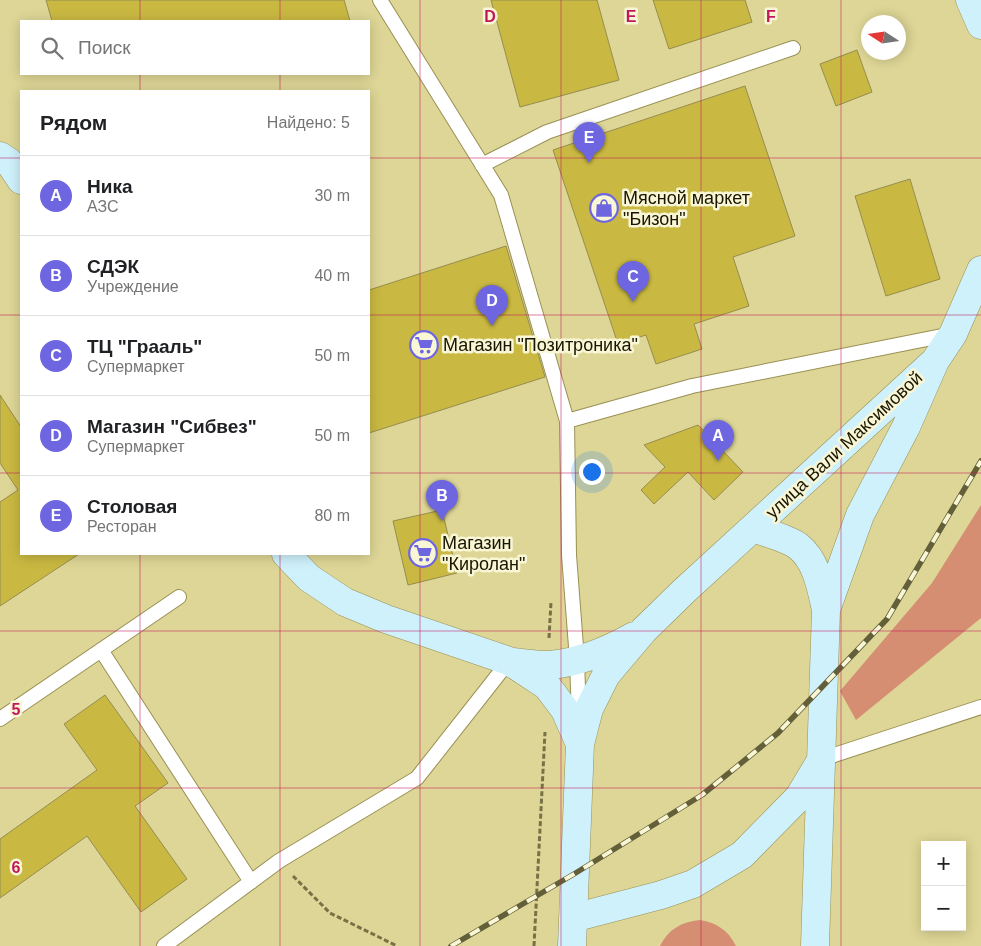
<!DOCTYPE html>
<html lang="ru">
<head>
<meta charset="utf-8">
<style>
  body { margin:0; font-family:Helvetica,sans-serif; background:#f2f2f2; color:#202124 }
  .controls { position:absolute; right:15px; bottom:15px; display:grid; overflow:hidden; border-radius:0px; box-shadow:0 2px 12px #0003 }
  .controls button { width:45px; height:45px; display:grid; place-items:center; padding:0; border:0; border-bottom:1px solid #e0e0e0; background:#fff; color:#202124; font:25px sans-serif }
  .compass { position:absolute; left:861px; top:15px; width:45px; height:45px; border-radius:50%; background:#fff; box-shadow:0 2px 12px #0003; rotate:282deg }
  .you { position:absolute; left:591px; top:471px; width:18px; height:18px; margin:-12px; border:4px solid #fff; border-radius:50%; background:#1a73e8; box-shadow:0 0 0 8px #1a73e833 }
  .badge { display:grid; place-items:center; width:32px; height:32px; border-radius:50%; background:#6e66e0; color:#fff; font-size:16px; font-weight:700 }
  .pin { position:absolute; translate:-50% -41px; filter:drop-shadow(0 1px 2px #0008) }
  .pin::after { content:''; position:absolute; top:26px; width:18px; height:15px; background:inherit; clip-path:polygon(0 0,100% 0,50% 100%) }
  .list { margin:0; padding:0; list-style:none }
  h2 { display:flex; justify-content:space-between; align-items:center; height:65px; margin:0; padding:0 20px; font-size:21px }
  h2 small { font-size:16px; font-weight:400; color:#757577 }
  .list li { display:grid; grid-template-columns:32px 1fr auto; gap:15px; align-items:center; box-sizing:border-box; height:80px; padding:0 20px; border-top:1px solid #e0e0e0 }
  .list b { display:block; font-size:19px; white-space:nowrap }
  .list p { margin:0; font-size:16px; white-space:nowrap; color:#757577 }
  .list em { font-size:16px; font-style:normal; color:#757577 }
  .icon { flex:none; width:28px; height:28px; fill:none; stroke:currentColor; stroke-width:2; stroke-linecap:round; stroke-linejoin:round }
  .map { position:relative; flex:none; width:981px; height:946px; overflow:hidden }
  .search { position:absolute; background:#fff; box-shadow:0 2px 12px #0003; left:20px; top:20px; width:350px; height:55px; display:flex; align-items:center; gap:12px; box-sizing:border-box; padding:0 18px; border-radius:0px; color:#757577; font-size:19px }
  .panel { position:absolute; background:#fff; box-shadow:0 2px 12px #0003; left:20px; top:90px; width:350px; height:465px; border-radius:0px }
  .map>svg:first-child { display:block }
  .green { fill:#d58e72 }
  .building { fill:#c9b942; stroke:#958d50 }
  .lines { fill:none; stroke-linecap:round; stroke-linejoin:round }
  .lane-casing { stroke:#999154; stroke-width:16 }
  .secondary-casing { stroke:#999154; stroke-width:29 }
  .path { stroke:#767147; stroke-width:3; stroke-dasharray:5 2.5; stroke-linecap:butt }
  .lane { stroke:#fff; stroke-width:14 }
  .secondary { stroke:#cff1fc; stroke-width:28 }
  .rail-casing { stroke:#635f39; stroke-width:5.5 }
  .rail { stroke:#f9f6d6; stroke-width:4; stroke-dasharray:11; stroke-linecap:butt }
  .grid { fill:none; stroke:#c2185b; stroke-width:1; stroke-opacity:0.55 }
  .labels { text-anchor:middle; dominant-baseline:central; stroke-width:5; stroke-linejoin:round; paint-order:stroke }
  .poi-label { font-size:18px; fill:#181500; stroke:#f9f6d6; text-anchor:start }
  .street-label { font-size:18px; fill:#181500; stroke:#f9f6d6 }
  .grid-label { font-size:16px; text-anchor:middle; font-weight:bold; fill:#c2185b; stroke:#f9f6d6; stroke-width:5; stroke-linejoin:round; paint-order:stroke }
</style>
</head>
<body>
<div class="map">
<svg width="981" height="946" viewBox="0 0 981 946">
  <rect width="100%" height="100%" fill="#ded696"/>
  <path class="green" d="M 981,505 L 981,618 L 856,720 L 840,691 L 932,583 Z
    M 700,920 C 717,923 728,930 736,946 L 660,946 C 669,929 681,922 700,920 Z"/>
  <path class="building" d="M 46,0 L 344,0 L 350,21 L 52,21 Z
    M 491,0 L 597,0 L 619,80 L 520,107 Z
    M 653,0 L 745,0 L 752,22 L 669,49 Z
    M 857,50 L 872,92 L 836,106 L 820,64 Z
    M 745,86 L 795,236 L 733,257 L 749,306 L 694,324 L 702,349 L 656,364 L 646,335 L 618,344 L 553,150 Z
    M 910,179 L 940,279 L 886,296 L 855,196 Z
    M 506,246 L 545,377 L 369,433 L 369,290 Z
    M 0,395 L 21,427 L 21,554 L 79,554 L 0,606 L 0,502 L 18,490 L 0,463 Z
    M 698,425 L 743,472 L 714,500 L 688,472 L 654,504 L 641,490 L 665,467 L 644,445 Z
    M 442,510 L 457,573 L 408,585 L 393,521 Z
    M 105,695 L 168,783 L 135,806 L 187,879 L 141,912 L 87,836 L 0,898 L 0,839 L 97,770 L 64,724 Z"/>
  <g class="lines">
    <defs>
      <path id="lane" d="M 380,0 L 501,195 L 567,421 L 569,555 L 577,660 L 579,718
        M 482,165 L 547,132 L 793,48
        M 567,421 L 692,386 L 952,334
        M 101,650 L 251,882
        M 0,719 L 179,597
        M 822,759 L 981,707
        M 164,946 L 279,861 L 417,778 L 509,661"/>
      <path id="secondary" d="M 970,0 L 981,25
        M 0,156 L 9,162 L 21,180
        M 754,528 C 766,533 787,538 798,546 C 817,561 821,588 826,610 L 815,946
        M 286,554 L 309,578 L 345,602 L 386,619 L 509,661 L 547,686 L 565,710 L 580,744
        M 826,610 L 860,515 L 906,427 L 935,361 L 953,334 L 981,270
        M 513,662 C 524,663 537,665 549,665 C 579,663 609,650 634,636
        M 573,918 L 661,895 L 693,884 L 742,855 L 799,797 L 820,762
        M 572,946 L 580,744 L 589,709 L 606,675 L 644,630 L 684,591 L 935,361"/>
    </defs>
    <use href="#lane" class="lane-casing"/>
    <use href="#secondary" class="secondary-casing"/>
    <path class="path" d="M 549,638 L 551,602
      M 293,876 L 330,913 L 397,946
      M 534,946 L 545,732"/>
    <use href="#lane" class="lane"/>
    <use href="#secondary" class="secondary"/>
    <defs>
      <path id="rail" d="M 451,946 L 574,874 L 702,795 L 778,733 L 887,619 L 981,461"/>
    </defs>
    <use href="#rail" class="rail-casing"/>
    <use href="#rail" class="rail"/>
  </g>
  <path class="grid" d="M 140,0 L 140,21M 280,0 L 280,21M 420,0 L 420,946M 561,0 L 561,946M 701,0 L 701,946M 841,0 L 841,946M 140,74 L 140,91M 280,74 L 280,91M 0,158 L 21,158M 369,158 L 981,158M 0,315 L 21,315M 369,315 L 981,315M 0,473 L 21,473M 369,473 L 981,473M 140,554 L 140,946M 280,554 L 280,946M 0,631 L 981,631M 0,788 L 981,788"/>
  <defs>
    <symbol id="shop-ring" viewBox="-11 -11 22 22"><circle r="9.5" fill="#f9f6d6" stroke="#6e66e0" stroke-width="1.5"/><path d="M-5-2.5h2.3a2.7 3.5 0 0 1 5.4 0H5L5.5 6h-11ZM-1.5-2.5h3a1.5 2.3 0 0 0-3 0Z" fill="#6e66e0"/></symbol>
    <symbol id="supermarket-ring" viewBox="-11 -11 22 22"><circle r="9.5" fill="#f9f6d6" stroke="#6e66e0" stroke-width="1.5"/><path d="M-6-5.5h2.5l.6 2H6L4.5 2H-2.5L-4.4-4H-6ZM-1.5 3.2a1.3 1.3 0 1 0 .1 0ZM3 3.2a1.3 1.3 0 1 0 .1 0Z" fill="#6e66e0"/></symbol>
  </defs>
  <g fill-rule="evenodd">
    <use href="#shop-ring" x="588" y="192" width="32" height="32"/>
    <use href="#supermarket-ring" x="408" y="329" width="32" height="32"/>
    <use href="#supermarket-ring" x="407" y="537" width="32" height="32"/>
  </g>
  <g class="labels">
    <g class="poi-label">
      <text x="623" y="198">Мясной маркет<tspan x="623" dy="21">"Бизон"</tspan></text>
      <text x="443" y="345">Магазин "Позитроника"</text>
      <text x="442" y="543">Магазин<tspan x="442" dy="21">"Киролан"</tspan></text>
    </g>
    <g class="street-label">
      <text transform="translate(844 445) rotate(-43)">улица Вали Максимовой</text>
    </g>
  </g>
  <g class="grid-label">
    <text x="490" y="22">D</text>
    <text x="631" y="22">E</text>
    <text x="771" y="22">F</text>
    <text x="16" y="715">5</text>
    <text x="16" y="873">6</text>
  </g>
</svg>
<div class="controls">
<button>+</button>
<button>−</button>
</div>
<svg class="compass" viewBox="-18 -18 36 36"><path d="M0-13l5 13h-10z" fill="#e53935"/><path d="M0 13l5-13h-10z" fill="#757577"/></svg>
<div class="you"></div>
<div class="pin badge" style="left:718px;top:461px">A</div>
<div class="pin badge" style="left:442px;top:521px">B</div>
<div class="pin badge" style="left:633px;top:302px">C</div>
<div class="pin badge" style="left:492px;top:326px">D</div>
<div class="pin badge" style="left:589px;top:163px">E</div>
<div class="search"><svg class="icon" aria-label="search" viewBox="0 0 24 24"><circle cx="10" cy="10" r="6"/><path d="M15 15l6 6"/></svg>Поиск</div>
<section class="panel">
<h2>Рядом<small>Найдено: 5</small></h2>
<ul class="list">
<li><span class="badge">A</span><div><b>Ника</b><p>АЗС</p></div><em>30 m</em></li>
<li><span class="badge">B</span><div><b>СДЭК</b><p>Учреждение</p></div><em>40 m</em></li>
<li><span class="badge">C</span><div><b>ТЦ &quot;Грааль&quot;</b><p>Супермаркет</p></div><em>50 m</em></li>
<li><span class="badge">D</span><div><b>Магазин &quot;Сибвез&quot;</b><p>Супермаркет</p></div><em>50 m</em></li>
<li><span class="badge">E</span><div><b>Столовая</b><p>Ресторан</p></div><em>80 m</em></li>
</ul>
</section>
</div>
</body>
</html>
